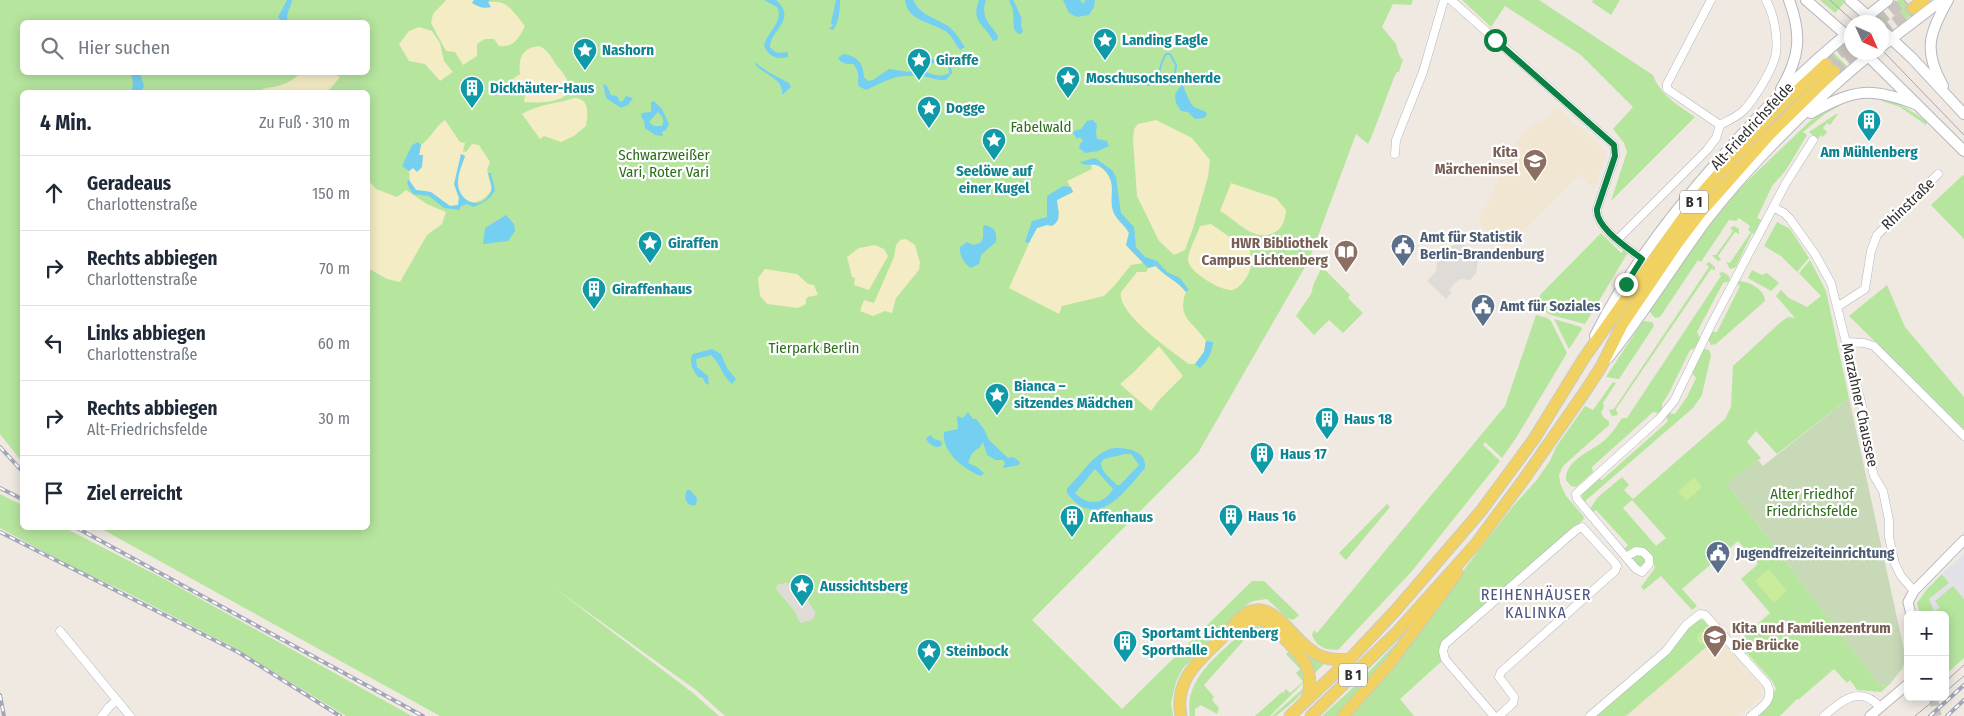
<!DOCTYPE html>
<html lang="de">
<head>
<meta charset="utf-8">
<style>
  body { margin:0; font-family:"Fira Sans Condensed",sans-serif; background:#f6f6f7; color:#1f2937 }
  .controls { position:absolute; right:15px; bottom:15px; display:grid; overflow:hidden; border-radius:8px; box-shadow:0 2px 12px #0003 }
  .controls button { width:45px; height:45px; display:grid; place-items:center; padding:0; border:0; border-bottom:1px solid #e0e1e3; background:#fff; color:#1f2937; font:25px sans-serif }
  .compass { position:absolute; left:1844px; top:15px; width:45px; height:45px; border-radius:50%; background:#fff; box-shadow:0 2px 12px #0003; rotate:135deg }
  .stop { position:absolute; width:15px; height:15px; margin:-11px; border:4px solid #0b8043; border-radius:50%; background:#fff }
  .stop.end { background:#0b8043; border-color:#fff; box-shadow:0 1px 5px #0008 }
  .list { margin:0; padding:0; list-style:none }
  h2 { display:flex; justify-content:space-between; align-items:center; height:65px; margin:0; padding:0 20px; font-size:21px }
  h2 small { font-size:16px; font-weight:400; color:#747a83 }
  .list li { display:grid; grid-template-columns:32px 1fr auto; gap:15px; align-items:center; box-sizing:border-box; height:75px; padding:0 20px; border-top:1px solid #e0e1e3 }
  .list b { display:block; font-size:19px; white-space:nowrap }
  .list p { margin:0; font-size:16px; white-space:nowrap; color:#747a83 }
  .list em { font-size:16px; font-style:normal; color:#747a83 }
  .icon { flex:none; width:28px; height:28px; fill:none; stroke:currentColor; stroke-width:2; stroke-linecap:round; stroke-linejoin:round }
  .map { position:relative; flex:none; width:1964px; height:716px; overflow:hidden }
  .search { position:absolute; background:#fff; box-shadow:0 2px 12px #0003; left:20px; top:20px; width:350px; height:55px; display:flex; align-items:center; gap:12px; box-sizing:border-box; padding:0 18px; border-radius:8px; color:#747a83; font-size:19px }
  .panel { position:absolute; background:#fff; box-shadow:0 2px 12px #0003; left:20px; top:90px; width:350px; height:440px; border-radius:8px }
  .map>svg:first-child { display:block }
  .industrial { fill:#e3e1e8 }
  .education { fill:#f0e6d1 }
  .green { fill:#b6e59e; fill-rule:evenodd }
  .sand { fill:#f3ecc5 }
  .cemetery { fill:#c8d9b8 }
  .pitch { fill:#c9ec9a }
  .plaza { fill:#dfdcd8 }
  .water { fill:#75cff0; fill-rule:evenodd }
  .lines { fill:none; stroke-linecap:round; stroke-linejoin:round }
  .stream { stroke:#75cff0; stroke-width:2 }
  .tertiary-tunnel { stroke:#c8c4bd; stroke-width:9; stroke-dasharray:9 4.5; stroke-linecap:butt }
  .primary-tunnel { stroke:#c8c4bd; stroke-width:11; stroke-dasharray:11 5.5; stroke-linecap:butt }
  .minor-casing { stroke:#b4b7c1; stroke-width:9 }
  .tertiary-casing { stroke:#b4b7c1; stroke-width:11 }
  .secondary-casing { stroke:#b4b7c1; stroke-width:12 }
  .primary-casing { stroke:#c9c9c9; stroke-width:13 }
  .minor { stroke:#fff; stroke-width:8 }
  .tertiary { stroke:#fff; stroke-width:9 }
  .secondary { stroke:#fff; stroke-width:10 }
  .primary { stroke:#f2d163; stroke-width:11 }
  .tram { stroke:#a3a6b8; stroke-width:1 }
  .rail-casing { stroke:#a3a6b8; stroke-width:4 }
  .rail { stroke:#fff; stroke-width:2; stroke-dasharray:5.5; stroke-linecap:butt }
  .route { stroke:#0b8043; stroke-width:6 }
  .labels { text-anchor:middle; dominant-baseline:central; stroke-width:4.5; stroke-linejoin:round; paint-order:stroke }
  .shield { fill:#fff; stroke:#6d6d6d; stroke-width:1 }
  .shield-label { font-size:14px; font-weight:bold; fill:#2e2e2e }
  .culture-label { font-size:15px; font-weight:bold; fill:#0d838f; stroke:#fff; text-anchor:start }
  .street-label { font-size:15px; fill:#2e2e2e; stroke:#fff }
  .park-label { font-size:15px; fill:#2c6e1b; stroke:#fff }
  .education-label { font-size:15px; font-weight:bold; fill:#785e54; stroke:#fff; text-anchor:end }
  .service-label { font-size:15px; font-weight:bold; fill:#4e5e75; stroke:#fff; text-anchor:start }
  .neighbourhood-label { font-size:16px; letter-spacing:1px; fill:#4d5680; stroke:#fff }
</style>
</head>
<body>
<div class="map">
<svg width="1964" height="716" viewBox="0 0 1964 716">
  <rect width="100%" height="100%" fill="#efe9e1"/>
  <path class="industrial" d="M 1964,554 L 1964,599 L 1953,587 L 1940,608 L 1934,611 L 1929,599 L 1949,583 L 1942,574 Z"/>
  <path class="education" d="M 1557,107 L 1605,151 L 1606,154 L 1594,189 L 1579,175 L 1506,248 L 1478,223 L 1518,140 L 1537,121 L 1541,123 Z
    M 1718,637 L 1763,688 L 1761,689 L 1762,696 L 1739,716 L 1626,716 Z"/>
  <path class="green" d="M 0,0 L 1413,0 L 1411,5 L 1393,4 L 1382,27 L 1396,44 L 1399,55 L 1401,56 L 1400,58 L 1403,59 L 1399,72 L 1397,72 L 1395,75 L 1371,138 L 1368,144 L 1356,134 L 1309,260 L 1198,453 L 1032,620 L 1122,709 L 1252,581 L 1264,581 L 1299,615 L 1293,620 L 1287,618 L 1267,599 L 1253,601 L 1248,604 L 1183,668 L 1176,682 L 1171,703 L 1173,716 L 725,716 L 696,690 L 553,587 L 693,693 L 719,716 L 440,716 L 100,528 L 368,528 L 368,92 L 22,92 L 22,462 L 0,434 ZM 22,22 L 368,22 L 368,72 L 22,72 Z
    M 1462,0 L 1539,0 L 1653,75 C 1660,95 1678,105 1695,117 L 1611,201 L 1627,152 L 1624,143 L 1613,129 L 1633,107 L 1581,55 L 1505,6 L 1491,27 Z
    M 1593,0 L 1620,0 L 1611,15 L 1592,2 Z
    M 1820,0 L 1843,0 L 1845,2 L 1835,13 Z
    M 1898,0 L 1905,0 L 1909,7 L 1917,11 L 1906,19 L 1894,5 Z
    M 1833,52 L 1847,66 L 1838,75 L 1833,63 L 1822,60 Z
    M 1882,98 C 1899,103 1913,111 1927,122 L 1926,125 L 1900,107 L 1882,101 Z
    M 1837,103 L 1839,106 L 1825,114 L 1803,132 L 1807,135 L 1786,170 L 1772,186 L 1757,218 L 1761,220 L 1754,234 L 1752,233 L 1736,267 L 1730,269 L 1726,262 L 1730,263 L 1751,232 L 1748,230 L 1750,226 L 1739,218 L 1736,221 L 1729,220 L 1701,262 L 1698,260 L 1660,317 L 1655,318 L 1649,311 L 1685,257 L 1736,192 L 1810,121 Z
    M 1836,114 L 1838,114 L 1830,125 L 1827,123 L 1823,128 L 1827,132 L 1823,137 L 1821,135 L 1818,139 L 1809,132 Z
    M 1963,175 L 1964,176 L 1964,239 L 1931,205 Z
    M 1777,222 L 1790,229 L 1809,258 L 1797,272 L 1781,256 L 1764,246 Z
    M 1734,226 L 1739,229 L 1739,234 L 1735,232 L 1718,256 L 1721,260 L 1718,261 L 1712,255 L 1716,255 L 1733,231 L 1730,228 Z
    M 1601,233 L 1621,253 L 1624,250 L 1627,254 L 1585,324 L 1551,315 L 1538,308 L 1537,303 L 1541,294 Z
    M 1810,260 L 1826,291 L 1849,398 L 1777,454 L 1756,431 L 1747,442 L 1761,458 L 1727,484 L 1880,686 L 1889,685 L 1881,692 L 1857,690 L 1850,680 L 1847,683 L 1834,669 L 1798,700 L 1797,699 L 1780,716 L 1755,716 L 1776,689 L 1772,681 L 1737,642 L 1770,613 L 1741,579 L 1758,564 L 1738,541 L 1682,589 L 1697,606 L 1692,610 L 1661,576 L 1644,590 L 1641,587 L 1655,568 L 1652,556 L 1627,553 L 1624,549 L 1628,545 L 1596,510 L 1592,513 L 1590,509 L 1597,498 L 1622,477 L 1629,485 L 1624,490 L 1633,499 L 1725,419 L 1731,407 L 1733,366 L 1782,321 L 1788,317 L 1795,318 L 1776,296 L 1781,290 L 1789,298 L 1807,307 L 1821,296 L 1799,273 ZM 1632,500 L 1666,538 L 1656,546 L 1623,508 Z
    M 1709,262 L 1715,267 L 1715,270 L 1711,269 L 1616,409 L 1618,415 L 1612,416 L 1609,410 L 1614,409 L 1709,267 L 1706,264 Z
    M 1322,267 L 1350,295 L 1348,298 L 1363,313 L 1343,333 L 1329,320 L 1314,335 L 1296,316 L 1311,294 L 1314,283 Z
    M 1752,270 L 1762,275 L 1767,273 L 1779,283 L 1771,291 L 1748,278 Z
    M 1723,272 L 1729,276 L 1730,281 L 1723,283 L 1697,332 L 1700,338 L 1695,348 L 1690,350 L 1669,393 L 1662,404 L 1662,410 L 1659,413 L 1653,412 L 1592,467 L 1593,472 L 1576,487 L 1571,486 L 1566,480 C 1565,460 1592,451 1605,440 C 1612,433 1617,426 1622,418 L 1627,418 L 1721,276 L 1719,273 Z
    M 1740,281 C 1750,282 1765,290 1765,301 L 1716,344 L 1711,345 L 1708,339 L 1712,332 L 1717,332 L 1740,286 L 1737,283 Z
    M 1887,285 L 1905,327 L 1964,397 L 1964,430 L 1849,316 Z
    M 1536,315 L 1547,318 L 1551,321 L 1567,353 L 1516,438 L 1502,458 L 1485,442 L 1483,445 L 1500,461 L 1412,571 L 1338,650 C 1325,650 1317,647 1312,635 L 1314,630 L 1317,633 L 1505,406 Z
    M 1554,319 L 1581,327 L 1582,329 L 1569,349 Z
    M 1643,321 L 1652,322 L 1654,326 L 1619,379 L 1606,377 Z
    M 1705,349 L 1709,350 L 1711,355 L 1702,395 L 1693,408 L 1584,502 L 1581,494 L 1598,478 L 1602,480 L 1665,424 L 1668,421 L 1666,416 L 1668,413 L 1675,414 L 1687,397 L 1696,378 L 1692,373 L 1701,351 Z
    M 1613,382 L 1616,383 L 1603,403 L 1604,407 L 1601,413 L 1604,418 L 1609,421 L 1609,425 L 1563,466 L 1559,475 L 1560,483 L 1566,496 L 1584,517 L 1583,520 L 1443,641 L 1439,652 L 1443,660 L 1400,699 L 1414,716 L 1349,716 L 1417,634 L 1466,567 L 1514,505 L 1536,481 L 1550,461 L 1556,447 L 1585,406 L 1593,410 Z
    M 0,494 L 22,505 L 22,528 L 65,528 L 168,581 L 412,716 L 346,716 L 231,646 L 126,592 L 74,568 L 0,528 Z
    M 1387,504 L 1390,507 L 1346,560 L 1339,553 Z
    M1633 560a6 6 0 1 1 12 0a6 6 0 1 1-12 0Z
    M 1942,574 L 1949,583 L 1929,599 L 1934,611 L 1940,608 L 1935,601 L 1953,586 L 1964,599 L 1964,658 L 1945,675 L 1945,615 L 1920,615 L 1917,603 L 1927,589 Z
    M 1698,620 L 1703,620 L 1718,637 L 1626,716 L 1596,716 L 1673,649 L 1682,633 Z
    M 1255,626 L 1264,627 L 1274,636 L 1272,639 L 1265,632 L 1263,635 L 1258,631 L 1252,631 L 1204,685 L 1214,697 L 1212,700 L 1219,708 L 1217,714 L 1201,705 L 1195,709 L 1195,716 L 1190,716 C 1183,678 1221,653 1246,629 Z
    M 1400,639 L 1402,640 L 1338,716 L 1322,716 L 1357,684 Z
    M 1288,652 L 1296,658 L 1305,672 L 1304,682 L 1270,716 L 1255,716 L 1282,692 L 1283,693 L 1286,689 L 1290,693 L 1303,682 L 1296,673 L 1300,669 L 1286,654 Z
    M 1304,652 L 1326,662 L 1314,674 L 1313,668 Z
    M 1305,687 C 1301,698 1285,708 1276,716 L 1272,716 Z"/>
  <path class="sand" d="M 446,0 L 474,0 L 472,3 C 507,0 504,0 525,26 C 519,38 514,48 499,46 L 494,39 L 485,39 L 477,44 L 477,56 L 463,65 L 455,52 L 446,51 L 431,23 L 433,14 Z
    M 419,27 L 432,31 L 440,43 L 444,61 L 453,72 L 440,81 L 425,64 L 409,61 L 399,44 L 409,31 Z
    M 539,46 C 549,50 551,58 557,66 C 588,99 553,104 524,102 L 525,95 L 513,79 L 520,74 C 518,58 522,48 539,46 Z
    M 303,73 L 333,73 L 340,77 L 330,89 L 325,92 L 262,92 L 262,89 C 272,87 282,86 290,81 C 295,78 297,75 303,73 Z
    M 574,98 C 590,98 588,114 586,126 L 574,136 L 561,142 L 544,136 L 540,139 L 522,114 C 537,104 557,104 574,98 Z
    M 445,120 L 460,142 L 465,143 L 463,151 L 466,152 L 472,144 L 479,145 L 490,162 L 487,170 L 492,190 C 479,208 459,207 458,183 C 458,173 462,165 465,156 L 461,154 L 456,190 L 459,198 L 458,205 C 445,210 440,196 429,192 C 425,190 420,191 416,190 L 410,183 L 409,171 L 423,155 L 419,155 L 421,145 C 432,137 433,129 445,120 Z
    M 1156,120 L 1192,138 L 1210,160 L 1208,177 L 1193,228 L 1185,250 L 1174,255 L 1159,241 L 1137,196 L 1133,140 L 1134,129 L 1138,124 Z
    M 1091,164 C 1105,165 1113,180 1113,193 C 1113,197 1112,202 1113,206 C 1116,217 1124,223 1129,233 L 1126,245 L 1143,263 L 1131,265 L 1115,285 L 1104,296 L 1062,306 L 1059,314 L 1009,288 L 1034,232 L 1037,228 L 1047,225 L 1059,213 L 1057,200 L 1073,192 L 1067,181 L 1092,169 Z
    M 368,180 L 376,189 L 397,197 L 406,190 L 427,204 L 446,212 L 442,224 L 427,235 L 400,282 L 387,279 L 368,268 Z
    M 1231,183 L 1276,198 L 1286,210 C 1285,220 1283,229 1273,233 C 1252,242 1237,220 1220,211 Z
    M 1211,224 L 1250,251 C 1250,255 1251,261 1251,266 C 1250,274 1239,292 1229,290 C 1218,289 1187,271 1188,259 C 1189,249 1197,235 1200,226 Z
    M 906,239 L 915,245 L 920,263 L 919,270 L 896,298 L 892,313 L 885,311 L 873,316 L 860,311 L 864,300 L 874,303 L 894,257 L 896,245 L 900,240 Z
    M 875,245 L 884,249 L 888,256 L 869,290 L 854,285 L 855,278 L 852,277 L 847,257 L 859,248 Z
    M 1156,266 C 1165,277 1177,280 1186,292 C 1176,318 1194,322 1206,341 L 1204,352 L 1195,364 L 1189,364 C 1174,353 1116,313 1121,292 L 1137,272 L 1146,272 L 1148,268 Z
    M 765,269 L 797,274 L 808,284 L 814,285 L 818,295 L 808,297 L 806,299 L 806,304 L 798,308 L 767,304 L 760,296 L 758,278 Z
    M 1159,346 L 1183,376 L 1160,399 L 1151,411 L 1120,384 L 1134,372 Z"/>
  <path class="cemetery" d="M 1849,398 L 1906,659 L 1902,669 L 1889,685 L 1880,686 L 1727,484 L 1758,460 L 1763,466 Z"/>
  <path class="pitch" d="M 1694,477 L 1702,487 L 1686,501 L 1678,491 Z
    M 1769,569 L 1787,591 L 1774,603 L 1755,581 Z
    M1697 638a6 6 0 1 1 12 0a6 6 0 1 1-12 0Z"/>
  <path class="plaza" d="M 1458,244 L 1465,245 L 1474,252 L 1478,261 L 1477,268 L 1476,273 L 1470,280 L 1460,279 L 1455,283 L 1449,290 L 1452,293 L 1446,299 L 1427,281 L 1436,271 L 1437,259 L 1441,253 L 1446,248 Z
    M 785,583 L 795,584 L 800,589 L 815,612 L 815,616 L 811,621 L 806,621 L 801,623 L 798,620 L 796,613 L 776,589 L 777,585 Z"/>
  <path class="water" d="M 287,0 L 292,0 C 291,8 285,14 288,22 L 282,22 L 278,17 Z
    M 474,0 L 490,0 L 488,2 L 491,7 C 483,9 479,7 472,3 Z
    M 764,0 L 776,0 C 798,20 770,30 770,47 C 775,54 780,53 788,52 L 788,57 C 776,60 769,56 764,46 C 766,32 785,22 777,7 Z
    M 836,0 L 840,0 C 840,10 839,23 833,30 L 829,29 L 833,25 L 831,23 Z
    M 905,0 L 913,0 C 921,16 934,17 948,26 C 955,31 960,40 965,47 L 960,50 C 955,44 953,38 948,33 C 934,22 907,22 905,0 Z
    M 979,0 L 986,0 C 980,17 989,22 998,36 L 997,40 L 993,41 C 986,25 970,23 979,0 Z
    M 1009,0 L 1013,0 C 1016,5 1019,12 1021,17 C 1022,23 1020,25 1023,31 L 1021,34 L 1018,34 L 1014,29 L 1013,10 Z
    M 1063,0 L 1080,0 L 1084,4 L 1085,0 L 1095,0 L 1094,7 L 1089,15 L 1077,17 L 1069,13 Z
    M 843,54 C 858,56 863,63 864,77 L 868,81 L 873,80 L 889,69 L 909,72 L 931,59 L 946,60 L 951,65 L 952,73 L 946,80 C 936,81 928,76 919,76 C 892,75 889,80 866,90 L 858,86 C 858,76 860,72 853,64 C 846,64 842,64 838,58 ZM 937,62 L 948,65 L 949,73 C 942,78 930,74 924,71 L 930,64 Z
    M 754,62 L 770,73 L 789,83 L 791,87 L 782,95 C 785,77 759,74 754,62 Z
    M 131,73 L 140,73 L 144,86 L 141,92 L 132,92 L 133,82 Z
    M 603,84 L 607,86 L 611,95 L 617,96 L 620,102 L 623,101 L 626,96 L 633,98 L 628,105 L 621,108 L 606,98 Z
    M 1182,84 L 1190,102 L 1194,107 L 1206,112 L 1207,115 L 1204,118 L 1195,119 L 1188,112 L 1181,111 L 1176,103 L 1175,94 Z
    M 654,101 L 662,109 L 669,124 L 666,130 L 662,132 L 663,136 L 655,135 L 645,128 L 644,121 L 641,116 L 642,113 L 651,112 L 651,102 ZM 658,112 C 663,117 665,120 662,126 L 654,126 L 649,122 Z
    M 1093,120 L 1097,125 L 1096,133 L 1097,139 L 1107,141 L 1109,146 L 1098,151 L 1085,153 L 1079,148 L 1080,144 L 1083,141 L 1080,137 L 1077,139 L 1073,133 L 1074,131 L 1081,129 L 1087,121 Z
    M 418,142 L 421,145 L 419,155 L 423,155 L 422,167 L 417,172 L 413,168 L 409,171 L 402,166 L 412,145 Z
    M 461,154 L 465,156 C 462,165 457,175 458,186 C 462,205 484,210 491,191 C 493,187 489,178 488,173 L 491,173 L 495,190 C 490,200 483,203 473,207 L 467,204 L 461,206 L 459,210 L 444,208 L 429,196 L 413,194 L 409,188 L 407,181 L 409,180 L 416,190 L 431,192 L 450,206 L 458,205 L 459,198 L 454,184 Z
    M 1095,158 L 1112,170 L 1116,177 L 1121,213 L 1134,227 L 1136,247 L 1145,257 L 1157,261 L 1167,272 L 1180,278 L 1189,290 L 1186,292 C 1177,280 1165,277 1156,266 L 1148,268 L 1126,245 L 1129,233 C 1125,225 1116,220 1113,211 C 1108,195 1119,181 1101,167 C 1094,162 1086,168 1080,162 Z
    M 1063,186 L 1071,187 L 1073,192 L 1057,200 C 1057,210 1063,220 1052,226 L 1047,225 L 1037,228 L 1029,243 L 1025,242 L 1032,221 L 1047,217 L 1047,196 Z
    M 506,215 L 514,224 L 515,231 L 508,241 L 483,244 L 485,228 Z
    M 984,225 C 995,227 997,232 996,242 L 981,255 L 979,264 L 971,268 C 964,264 959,255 960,247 L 967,242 L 973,245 L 980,243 C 986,237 981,231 984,225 Z
    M 1206,341 L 1213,342 C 1212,353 1208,361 1200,368 L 1195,364 L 1204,352 Z
    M 712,349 L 721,354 L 727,368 L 736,379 L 732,384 C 721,375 721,364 711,355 L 696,359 L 697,367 L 708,376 L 709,385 L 705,383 L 703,378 L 698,377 C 693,370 688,362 693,354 Z
    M 968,412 L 973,419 L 976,419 L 984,429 L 989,440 L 1008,458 L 1013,457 L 1020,462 L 1019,465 L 1003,468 L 1005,463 L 1003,460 L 996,460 L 987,455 L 983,442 L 980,447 L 972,453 L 968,463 L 977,467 L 984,473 L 981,476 C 965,470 941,452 944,432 L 958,429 L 957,416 L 963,418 Z
    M 931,435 L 934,439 L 941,441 L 942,443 L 941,446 C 935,449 928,444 926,438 Z
    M 1114,448 C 1127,448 1147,450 1145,468 C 1124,493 1096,532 1067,493 L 1067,488 C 1084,473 1092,453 1114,448 ZM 1125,454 L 1131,454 L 1139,465 L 1120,485 L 1117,485 C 1110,478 1102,473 1101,463 L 1104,459 ZM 1095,469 L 1113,489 C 1103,505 1088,506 1075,493 Z
    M 687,490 L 690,490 L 697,498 L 696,505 C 686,507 683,497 687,490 Z"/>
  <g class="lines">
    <path class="stream" d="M 1148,85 L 1158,76 C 1161,67 1160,63 1166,54 L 1170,54 L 1176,65 L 1175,73 L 1181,77 L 1183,84"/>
    <path class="tertiary-tunnel" d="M 1933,697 L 1937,716"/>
    <path class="primary-tunnel" d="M 1878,22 L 1905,0
      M 1882,33 L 1913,8
      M 1826,64 L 1852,44
      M 1834,71 L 1857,52"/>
    <defs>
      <path id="minor" d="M 1451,0 L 1614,145 L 1615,156 L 1597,209 C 1595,227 1628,248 1642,259
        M 1711,0 L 1667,84 L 1667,89 L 1720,125
        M 1395,154 L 1396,140 L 1423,72 L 1444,0
        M 1773,207 L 1784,213 L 1790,219 L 1815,254 L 1831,283 L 1865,418 L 1864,435 L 1874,476 L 1883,491 L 1889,520 L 1889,537 L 1895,564 L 1901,576 L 1914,591
        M 1618,239 L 1707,150 L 1716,138 L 1720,125 C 1727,121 1737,117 1743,111 C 1754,100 1774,68 1776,53 C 1778,36 1774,15 1766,0
        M 1837,307 L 1865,289 L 1871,251 L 1877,235 L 1938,174
        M 1847,342 L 1864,343 L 1874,346 L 1964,436
        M 1626,557 L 1636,551 L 1643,552 L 1649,558 L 1649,564 L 1642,572 L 1636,569 L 1577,499 L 1576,494 L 1659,419 L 1674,401 L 1711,325 L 1786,183 L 1813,140
        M 60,631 L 130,716
        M 102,716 L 109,707 L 117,700
        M 1494,716 L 1445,659 L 1443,651 L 1445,644 L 1576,530 L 1582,527 L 1614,562 L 1617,566 L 1615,571 L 1501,672 L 1499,677 L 1514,697 L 1513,703 L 1499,716
        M 1590,716 L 1666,651 L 1686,625 L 1700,614 L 1705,615 L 1767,684 C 1775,700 1762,707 1751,716
        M 1824,716 C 1842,700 1860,685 1880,707"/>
      <path id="tertiary" d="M 1911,615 L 1908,602 L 1914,591 L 1964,540
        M 1870,716 L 1908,684"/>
      <path id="secondary" d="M 1806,0 L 1852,40
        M 1850,0 L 1874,22
        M 1860,22 L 1888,0
        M 1882,30 L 1912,58 L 1964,114
        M 1882,46 L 1942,0
        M 1865,53 L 1964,151
        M 1943,86 C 1923,51 1929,33 1948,0
        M 1781,89 C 1800,57 1802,35 1789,0
        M 1811,113 C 1853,90 1869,86 1915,104
        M 1595,336 C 1627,271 1672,213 1719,160 C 1760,113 1803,69 1852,30
        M 1608,358 C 1643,315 1672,267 1705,222 C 1752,161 1814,101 1873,52"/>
      <path id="primary" d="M 1913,8 L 1924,0
        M 1235,626 C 1243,623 1252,618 1261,620 C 1270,621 1276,630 1282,636 C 1302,657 1317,669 1306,701
        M 1181,716 C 1172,670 1215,651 1239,619 C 1272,587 1293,647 1323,657 C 1332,660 1341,660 1350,659
        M 1290,716 L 1350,659 L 1396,610 L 1481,511 L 1534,439 L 1584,358 L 1695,201 L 1771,115 L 1826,64
        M 1311,716 L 1396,633 L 1475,545 L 1524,479 L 1584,393 L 1601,367 L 1622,325 L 1676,245 L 1701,212 L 1769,135 L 1834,71
        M 1343,716 L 1390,663 L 1457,573"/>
    </defs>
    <use href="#minor" class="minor-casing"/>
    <use href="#tertiary" class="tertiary-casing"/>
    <use href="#secondary" class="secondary-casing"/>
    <use href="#primary" class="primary-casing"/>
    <use href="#minor" class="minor"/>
    <use href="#tertiary" class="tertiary"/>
    <use href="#secondary" class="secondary"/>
    <use href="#primary" class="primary"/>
    <path class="tram" d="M 1830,0 L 1854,22
      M 1882,50 L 1964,135
      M 1945,682 L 1964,665
      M 1945,692 L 1964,676
      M 1915,716 L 1938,697"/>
    <defs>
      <path id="rail" d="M 0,447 L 22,471
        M 0,488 L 22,499
        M 77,528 L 423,716
        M 0,532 L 238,652 L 340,716
        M 0,695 L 4,716
        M 1930,716 L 1964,685
        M 1947,716 L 1964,700"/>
    </defs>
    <use href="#rail" class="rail-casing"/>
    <use href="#rail" class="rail"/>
  </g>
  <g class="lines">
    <path class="route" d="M 1495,40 L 1614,145 L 1615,156 L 1597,209 C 1595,227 1628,248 1642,259 L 1626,284"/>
  </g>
  <defs>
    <symbol id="sight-pin" viewBox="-11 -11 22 30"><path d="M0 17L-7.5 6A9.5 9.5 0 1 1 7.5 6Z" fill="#0f9aa8" stroke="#fff"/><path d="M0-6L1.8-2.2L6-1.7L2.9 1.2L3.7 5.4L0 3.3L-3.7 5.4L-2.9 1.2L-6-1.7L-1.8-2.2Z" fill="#fff"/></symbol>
    <symbol id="building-pin" viewBox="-11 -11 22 30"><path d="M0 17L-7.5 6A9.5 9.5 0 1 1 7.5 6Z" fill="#0f9aa8" stroke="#fff"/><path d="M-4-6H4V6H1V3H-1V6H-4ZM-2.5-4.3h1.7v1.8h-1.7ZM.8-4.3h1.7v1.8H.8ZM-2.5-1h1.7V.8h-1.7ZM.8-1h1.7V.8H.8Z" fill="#fff"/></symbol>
    <symbol id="school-pin" viewBox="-11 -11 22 30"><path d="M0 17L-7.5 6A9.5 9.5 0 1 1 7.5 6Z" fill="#8d6e63" stroke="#fff"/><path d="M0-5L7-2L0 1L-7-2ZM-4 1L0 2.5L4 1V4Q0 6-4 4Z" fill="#fff"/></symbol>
    <symbol id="civic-pin" viewBox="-11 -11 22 30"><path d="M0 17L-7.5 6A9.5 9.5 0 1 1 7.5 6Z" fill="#5c6f8a" stroke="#fff"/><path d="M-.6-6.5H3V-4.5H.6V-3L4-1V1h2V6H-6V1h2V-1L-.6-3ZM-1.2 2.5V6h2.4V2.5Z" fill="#fff"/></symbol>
    <symbol id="library-pin" viewBox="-11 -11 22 30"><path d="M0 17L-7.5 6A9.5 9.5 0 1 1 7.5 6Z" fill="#8d6e63" stroke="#fff"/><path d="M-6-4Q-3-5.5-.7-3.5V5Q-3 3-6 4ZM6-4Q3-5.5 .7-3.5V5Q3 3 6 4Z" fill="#fff"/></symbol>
  </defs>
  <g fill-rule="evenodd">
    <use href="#sight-pin" x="1091" y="26" width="28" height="38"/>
    <use href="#sight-pin" x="571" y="36" width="28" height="38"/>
    <use href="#sight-pin" x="905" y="46" width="28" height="38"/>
    <use href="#sight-pin" x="1054" y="64" width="28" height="38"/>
    <use href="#building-pin" x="458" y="74" width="28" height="38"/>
    <use href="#sight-pin" x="915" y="94" width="28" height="38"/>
    <use href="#building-pin" x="1855" y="107" width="28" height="38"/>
    <use href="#sight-pin" x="980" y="126" width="28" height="38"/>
    <use href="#school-pin" x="1521" y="147" width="28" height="38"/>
    <use href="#sight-pin" x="636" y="229" width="28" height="38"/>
    <use href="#civic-pin" x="1389" y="232" width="28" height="38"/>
    <use href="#library-pin" x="1332" y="238" width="28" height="38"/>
    <use href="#building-pin" x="580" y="275" width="28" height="38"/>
    <use href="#civic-pin" x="1469" y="292" width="28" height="38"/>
    <use href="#sight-pin" x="983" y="381" width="28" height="38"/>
    <use href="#building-pin" x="1313" y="405" width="28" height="38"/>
    <use href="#building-pin" x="1248" y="440" width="28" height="38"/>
    <use href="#building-pin" x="1217" y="502" width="28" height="38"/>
    <use href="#building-pin" x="1058" y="503" width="28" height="38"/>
    <use href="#civic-pin" x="1704" y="539" width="28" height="38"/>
    <use href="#sight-pin" x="788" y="572" width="28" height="38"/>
    <use href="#school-pin" x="1701" y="623" width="28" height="38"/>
    <use href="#building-pin" x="1111" y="628" width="28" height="38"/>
    <use href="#sight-pin" x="915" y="637" width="28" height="38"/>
  </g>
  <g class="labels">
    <g class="shield">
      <rect x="1680" y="190.5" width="28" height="23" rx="4"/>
      <rect x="1339" y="663.5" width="28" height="23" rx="4"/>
    </g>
    <g class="shield-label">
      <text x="1694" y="202">B 1</text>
      <text x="1353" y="675">B 1</text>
    </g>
    <g class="culture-label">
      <text x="1122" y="40">Landing Eagle</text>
      <text x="602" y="50">Nashorn</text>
      <text x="936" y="60">Giraffe</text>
      <text x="1086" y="78">Moschusochsenherde</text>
      <text x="490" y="88">Dickhäuter-Haus</text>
      <text x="946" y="108">Dogge</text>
      <text x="1869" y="152" text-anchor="middle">Am Mühlenberg</text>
      <text x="994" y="171" text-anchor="middle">Seelöwe auf<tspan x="994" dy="17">einer Kugel</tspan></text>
      <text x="668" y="243">Giraffen</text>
      <text x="612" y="289">Giraffenhaus</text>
      <text x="1014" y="386">Bianca –<tspan x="1014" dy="17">sitzendes Mädchen</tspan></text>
      <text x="1344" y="419">Haus 18</text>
      <text x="1280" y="454">Haus 17</text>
      <text x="1248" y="516">Haus 16</text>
      <text x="1090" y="517">Affenhaus</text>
      <text x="820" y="586">Aussichtsberg</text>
      <text x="1142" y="633">Sportamt Lichtenberg<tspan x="1142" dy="17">Sporthalle</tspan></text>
      <text x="946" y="651">Steinbock</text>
    </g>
    <g class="street-label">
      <text transform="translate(1752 126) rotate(-47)">Alt-Friedrichsfelde</text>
      <text transform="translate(1908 204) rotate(-44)">Rhinstraße</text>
      <text transform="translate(1860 405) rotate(78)">Marzahner Chaussee</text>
    </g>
    <g class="park-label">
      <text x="1041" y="127">Fabelwald</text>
      <text x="664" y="155">Schwarzweißer<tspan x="664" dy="17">Vari, Roter Vari</tspan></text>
      <text x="814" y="348">Tierpark Berlin</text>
      <text x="1812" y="494">Alter Friedhof<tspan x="1812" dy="17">Friedrichsfelde</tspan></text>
    </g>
    <g class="education-label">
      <text x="1518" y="152">Kita<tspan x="1518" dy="17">Märcheninsel</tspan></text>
      <text x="1328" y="243">HWR Bibliothek<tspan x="1328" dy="17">Campus Lichtenberg</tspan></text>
      <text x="1732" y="628" text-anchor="start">Kita und Familienzentrum<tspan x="1732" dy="17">Die Brücke</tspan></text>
    </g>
    <g class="service-label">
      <text x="1420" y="237">Amt für Statistik<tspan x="1420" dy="17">Berlin-Brandenburg</tspan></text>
      <text x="1500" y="306">Amt für Soziales</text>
      <text x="1736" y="553">Jugendfreizeiteinrichtung</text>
    </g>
    <g class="neighbourhood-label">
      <text x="1536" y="594">REIHENHÄUSER<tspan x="1536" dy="18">KALINKA</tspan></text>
    </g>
  </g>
</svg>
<div class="controls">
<button>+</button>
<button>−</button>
</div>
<svg class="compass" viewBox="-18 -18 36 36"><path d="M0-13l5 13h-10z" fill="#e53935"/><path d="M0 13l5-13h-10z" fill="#747a83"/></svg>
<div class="stop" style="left:1495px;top:40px"></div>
<div class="stop end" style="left:1626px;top:284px"></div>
<div class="search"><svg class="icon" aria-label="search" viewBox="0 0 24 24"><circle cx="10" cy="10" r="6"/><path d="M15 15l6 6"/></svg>Hier suchen</div>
<section class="panel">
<h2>4 Min.<small>Zu Fuß · 310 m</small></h2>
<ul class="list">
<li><svg class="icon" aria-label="ahead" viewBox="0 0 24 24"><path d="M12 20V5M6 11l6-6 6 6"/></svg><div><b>Geradeaus</b><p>Charlottenstraße</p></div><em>150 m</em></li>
<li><svg class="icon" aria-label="right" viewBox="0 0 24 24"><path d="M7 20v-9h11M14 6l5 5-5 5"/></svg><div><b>Rechts abbiegen</b><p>Charlottenstraße</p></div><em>70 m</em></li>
<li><svg class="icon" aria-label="left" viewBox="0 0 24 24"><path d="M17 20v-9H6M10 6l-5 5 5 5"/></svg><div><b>Links abbiegen</b><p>Charlottenstraße</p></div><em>60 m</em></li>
<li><svg class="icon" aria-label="right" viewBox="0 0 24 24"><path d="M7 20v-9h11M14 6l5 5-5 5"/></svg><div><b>Rechts abbiegen</b><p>Alt-Friedrichsfelde</p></div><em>30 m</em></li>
<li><svg class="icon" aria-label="arrive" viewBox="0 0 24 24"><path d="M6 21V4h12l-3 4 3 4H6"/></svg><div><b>Ziel erreicht</b></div></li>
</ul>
</section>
</div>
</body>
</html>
